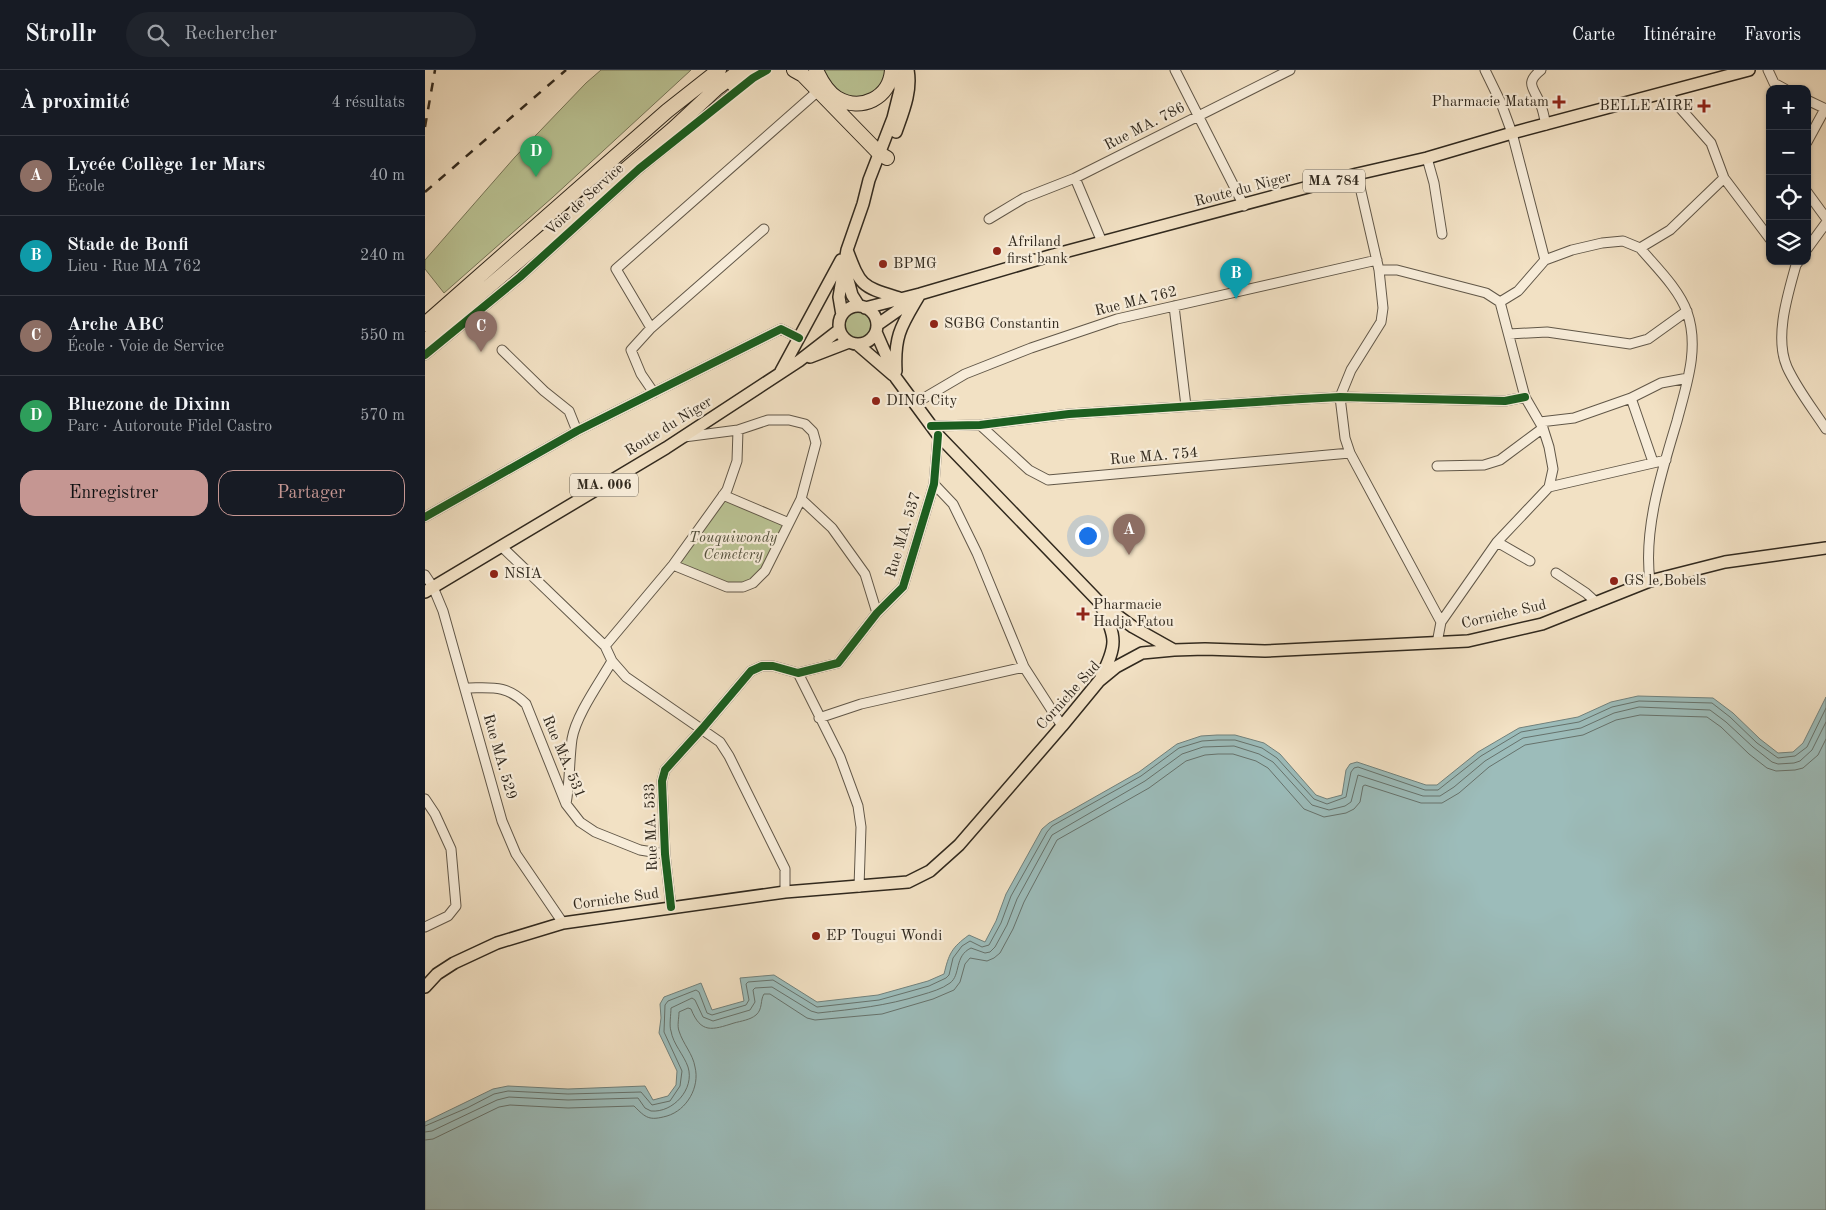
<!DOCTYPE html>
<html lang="fr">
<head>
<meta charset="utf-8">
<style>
  body { margin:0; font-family:"Old Standard TT",serif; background:#20242c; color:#f1f3f6 }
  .controls { position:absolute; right:15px; top:15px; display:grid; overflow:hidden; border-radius:10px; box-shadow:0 1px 4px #0004 }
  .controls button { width:45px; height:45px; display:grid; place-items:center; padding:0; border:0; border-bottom:1px solid #363941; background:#171b24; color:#f1f3f6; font:25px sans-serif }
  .you { position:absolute; left:662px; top:465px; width:18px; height:18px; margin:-12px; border:4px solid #fff; border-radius:50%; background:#1a73e8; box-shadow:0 0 0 8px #1a73e833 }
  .badge { display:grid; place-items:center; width:32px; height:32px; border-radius:50%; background:#c59692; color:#fff; font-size:16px; font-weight:700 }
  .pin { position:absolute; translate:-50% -41px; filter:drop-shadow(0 1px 2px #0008) }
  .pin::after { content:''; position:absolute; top:26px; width:18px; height:15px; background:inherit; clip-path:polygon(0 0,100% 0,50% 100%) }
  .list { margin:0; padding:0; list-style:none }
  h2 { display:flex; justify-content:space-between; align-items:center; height:65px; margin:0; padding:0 20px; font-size:21px }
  h2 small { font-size:16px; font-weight:400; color:#9ea1a6 }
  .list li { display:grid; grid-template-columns:32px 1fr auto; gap:15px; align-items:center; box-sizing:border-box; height:80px; padding:0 20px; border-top:1px solid #363941 }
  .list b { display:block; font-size:19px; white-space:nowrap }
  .list p { margin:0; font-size:16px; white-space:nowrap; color:#9ea1a6 }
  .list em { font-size:16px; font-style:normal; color:#9ea1a6 }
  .actions { display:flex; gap:10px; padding:15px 20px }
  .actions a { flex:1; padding:11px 0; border:1px solid #c59692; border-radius:15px; text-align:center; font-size:18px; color:#c59692 }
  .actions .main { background:#c59692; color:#111 }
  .icon { flex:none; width:28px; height:28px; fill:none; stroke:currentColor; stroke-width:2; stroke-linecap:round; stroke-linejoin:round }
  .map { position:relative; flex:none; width:1401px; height:1140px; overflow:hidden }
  header { display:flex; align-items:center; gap:30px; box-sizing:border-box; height:70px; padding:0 25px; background:#171b24; border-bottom:1px solid #363941 }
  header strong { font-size:24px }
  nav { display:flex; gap:28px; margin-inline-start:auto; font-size:18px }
  .search { width:350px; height:45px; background:#20242c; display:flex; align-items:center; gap:12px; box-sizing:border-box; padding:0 18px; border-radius:28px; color:#9ea1a6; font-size:19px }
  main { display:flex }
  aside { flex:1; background:#171b24 }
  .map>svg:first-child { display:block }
  .green { fill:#bac394; stroke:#767659 }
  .water { fill:#9cbcba; stroke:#71817c }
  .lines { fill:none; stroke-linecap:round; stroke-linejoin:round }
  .shore { stroke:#66726c; stroke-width:1 }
  .minor-casing { stroke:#615748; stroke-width:11 }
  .major-casing { stroke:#31291e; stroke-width:14 }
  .highway-casing { stroke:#31291e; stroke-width:16 }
  .minor { stroke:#f7ecd9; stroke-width:9 }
  .major { stroke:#f2e1c4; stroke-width:11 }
  .highway { stroke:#f2e1c4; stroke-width:14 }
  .rail { stroke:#31291e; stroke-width:2.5; stroke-dasharray:9 9; stroke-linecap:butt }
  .cycleway-casing { stroke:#f7ecd9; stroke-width:11 }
  .cycleway { stroke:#1b5e20; stroke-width:8 }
  .poi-dot { fill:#8f2418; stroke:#f7ecd9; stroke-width:2 }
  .labels { text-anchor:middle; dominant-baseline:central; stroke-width:4.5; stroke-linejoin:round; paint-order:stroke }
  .shield { fill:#f7ecd9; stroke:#6c6456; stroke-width:1 }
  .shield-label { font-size:14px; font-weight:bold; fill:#31291e }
  .poi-label { font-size:15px; fill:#31291e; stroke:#f7ecd9; text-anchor:start }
  .street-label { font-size:15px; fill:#31291e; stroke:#f7ecd9 }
  .park-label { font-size:15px; font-style:italic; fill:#53503c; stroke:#f7ecd9 }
</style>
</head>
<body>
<header>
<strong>Strollr</strong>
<div class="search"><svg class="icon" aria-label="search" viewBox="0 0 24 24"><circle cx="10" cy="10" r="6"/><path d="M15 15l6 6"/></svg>Rechercher</div>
<nav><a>Carte</a><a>Itinéraire</a><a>Favoris</a></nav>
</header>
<main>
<aside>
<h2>À proximité<small>4 résultats</small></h2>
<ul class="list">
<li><span class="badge" style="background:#8d6e63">A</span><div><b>Lycée Collège 1er Mars</b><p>École</p></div><em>40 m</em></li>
<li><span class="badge" style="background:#0f9aa8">B</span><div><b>Stade de Bonfi</b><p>Lieu · Rue MA 762</p></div><em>240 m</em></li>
<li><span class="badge" style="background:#8d6e63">C</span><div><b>Arche ABC</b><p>École · Voie de Service</p></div><em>550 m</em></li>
<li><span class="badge" style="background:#2e9e5b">D</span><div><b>Bluezone de Dixinn</b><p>Parc · Autoroute Fidel Castro</p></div><em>570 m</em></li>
</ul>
<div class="actions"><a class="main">Enregistrer</a><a>Partager</a></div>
</aside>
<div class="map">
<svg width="1401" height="1140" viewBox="0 0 1401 1140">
  <rect width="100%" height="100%" fill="#f2e1c4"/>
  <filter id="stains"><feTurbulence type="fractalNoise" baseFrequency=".004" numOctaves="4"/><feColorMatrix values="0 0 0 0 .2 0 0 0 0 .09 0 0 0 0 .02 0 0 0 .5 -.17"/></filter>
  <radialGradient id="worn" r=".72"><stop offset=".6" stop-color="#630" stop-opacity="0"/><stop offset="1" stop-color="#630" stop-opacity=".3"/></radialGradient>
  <path class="green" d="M 176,0 L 266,0 L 128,127 L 19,223 L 0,199 L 0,190 L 90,87 L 161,13 Z
    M 395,0 L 465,0 L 455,22 L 426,29 L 408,19 Z
    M416 255a17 17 0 1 1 34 0a17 17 0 1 1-34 0Z
    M 299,428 L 360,453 L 338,501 L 328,513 L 302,514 L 251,494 Z"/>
  <path class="water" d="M 1213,626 L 1288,628 L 1308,643 L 1335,669 L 1353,683 L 1368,682 L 1378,673 L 1401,627 L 1401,1140 L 0,1140 L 0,1052 L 68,1019 L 83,1016 L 143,1019 L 220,1016 L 228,1030 L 243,1026 L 251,1015 L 252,1001 L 234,963 L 236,948 L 235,934 L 239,927 L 276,913 L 287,940 L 319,931 L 315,908 L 349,905 L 392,932 L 453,925 L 503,911 L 519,904 C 524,884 526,878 544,865 L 560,872 L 571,851 L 581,824 L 617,759 L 624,753 L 714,702 L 752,674 L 776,666 L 792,665 L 810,665 L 839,673 L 855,684 L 891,725 L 902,729 L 917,725 L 921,700 L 925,694 L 932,692 L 1001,715 L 1012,715 L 1053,682 L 1094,658 L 1153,647 L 1186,632 Z"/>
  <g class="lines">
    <path class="shore" d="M 0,1056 L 42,1038 L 69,1024 L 83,1021 L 143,1024 L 216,1022 L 227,1035 L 245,1031 L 255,1016 L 257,1001 L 239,962 L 240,935 L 243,931 L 271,920 L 274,922 L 282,943 L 287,945 L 321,935 L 324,930 L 321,914 L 323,912 L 348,910 L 392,937 L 454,930 L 504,916 L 521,908 L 524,905 L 528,888 L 537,876 L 545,871 L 557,877 L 564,875 L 576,853 L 586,826 L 622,762 L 627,756 L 716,706 L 754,678 L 777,671 L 793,670 L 810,670 L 837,678 L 852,688 L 889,729 L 902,734 L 921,727 L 926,702 L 929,698 L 933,697 L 1000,720 L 1013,720 L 1056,686 L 1096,662 L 1154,652 L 1187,637 L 1214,631 L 1287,633 L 1305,647 L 1332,673 L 1353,688 L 1370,686 L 1382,677 L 1401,638
      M 0,1062 L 7,1061 L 72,1030 L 84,1027 L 143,1030 L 213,1028 L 220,1038 L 226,1041 C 248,1043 270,1019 263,997 C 259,985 248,974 246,961 C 244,956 246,944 246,938 L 267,928 L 270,930 L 278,947 L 288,951 L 325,940 L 330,932 L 328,920 L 330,918 L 347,917 L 386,941 L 393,943 C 430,939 461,936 496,925 C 506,922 517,919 525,913 C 536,905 529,886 546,878 L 560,883 L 565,882 L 570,877 L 582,855 L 592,829 L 627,765 L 720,711 L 757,684 L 778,677 L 809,676 L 834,684 L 848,692 L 887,735 L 904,740 L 920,736 L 926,732 L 933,705 L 998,726 L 1015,726 L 1029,717 L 1060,691 L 1098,668 L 1156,658 L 1189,643 L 1214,637 L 1285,640 L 1301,652 L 1328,677 L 1347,692 L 1353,694 L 1369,693 L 1375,691 L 1387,680 L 1401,652
      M 0,1070 L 8,1069 L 74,1037 L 85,1035 L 143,1038 L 209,1036 C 221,1048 224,1051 242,1046 C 262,1040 275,1017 270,997 C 268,984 258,974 254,961 C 252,956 254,948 254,942 L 263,938 L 266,939 C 276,964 287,960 309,953 C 316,951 325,950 331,945 C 338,939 335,930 339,924 L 345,924 L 382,948 L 390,950 L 457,944 L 508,929 L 529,920 L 535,912 L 540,894 L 545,888 L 562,891 L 569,888 L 575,883 L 588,859 L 599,832 L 632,770 L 724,718 L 761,691 L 780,685 L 793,684 L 808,684 L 831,691 L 843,698 L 879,739 L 899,747 L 921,743 L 929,739 L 935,732 L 938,716 L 940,715 L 996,733 L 1017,733 L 1034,723 L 1064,697 L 1100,675 L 1158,665 L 1191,650 L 1215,645 L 1282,647 L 1296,657 L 1324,684 L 1342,698 L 1351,701 L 1370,700 L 1378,698 L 1393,685 L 1401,669"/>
    <defs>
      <path id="minor" d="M 750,0 L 819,136
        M 1060,0 L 1076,33 L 1087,63 L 1120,190
        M 1116,0 C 1100,13 1108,17 1114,31 C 1118,38 1119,47 1121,55
        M 1343,0 L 1349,13 L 1360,19
        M 1241,22 L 1286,73 L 1299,108 L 1345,169
        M 1382,30 L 1401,39
        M 1382,72 L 1400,39
        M 1002,88 L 1009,113 L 1017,164
        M 932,104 L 954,200 L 958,238 L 956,252 L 926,300 L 915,327 L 920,368 L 925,383 L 1016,552
        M 1382,122 L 1401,148
        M 564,149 L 599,128 L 650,108
        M 677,172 L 650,108 L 865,0
        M 1215,178 C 1231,197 1254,219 1262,242 C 1275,278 1261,316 1252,351 C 1237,401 1218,459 1225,511
        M 1382,179 L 1401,153
        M 1374,191 L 1371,195 C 1363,224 1349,267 1362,297 C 1372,319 1388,339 1401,359
        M 954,200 L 972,200 L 1061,223 L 1075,232 L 1100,327 L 1118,358 L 1124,377 L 1128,399 L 1124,417 L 1072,472 L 1016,552 L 1012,573
        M 1075,232 L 1093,221 L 1120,190 L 1147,180 L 1177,173 L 1198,171 L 1215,178 L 1245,160 L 1299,108
        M 749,236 L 761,336
        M 226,258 L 191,199 L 393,21
        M 1084,264 L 1122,262 L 1205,274 L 1223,269 L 1262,241
        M 77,280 L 119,321 L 144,341 L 152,361
        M 0,285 L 95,207 L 214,99 L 318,15
        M 229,323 L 216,304 L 206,280 L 226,258 L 339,159
        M 1206,328 L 1228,392
        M 489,334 L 540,304 L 606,278 L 692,249 L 952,190
        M 1115,352 L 1149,348 L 1206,328 L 1236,313 L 1263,308
        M 555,355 L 604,400 L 623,410 L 925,383
        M 506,356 L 555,355 L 644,344 L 877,329 L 915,327 L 1080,331 L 1100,327
        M 1012,396 L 1059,395 L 1075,390 L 1118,358
        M 509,414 L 528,434 L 552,483 L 599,597 L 637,656
        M 1124,417 L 1241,390
        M 298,425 L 364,453
        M 376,429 L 407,458 L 440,504 L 452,543
        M 0,447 L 152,361 L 356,259 L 374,268
        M 1072,472 L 1105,491
        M 76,476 L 180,576 L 187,591 L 201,607 L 295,672 L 304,686 L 360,799 L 360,822
        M 248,495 L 302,517 L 318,517 L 328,513 L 340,501 L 376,429 L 391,373 L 388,362 L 380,354 L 364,350 L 343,350 L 313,360
        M 1131,503 L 1161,523 L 1172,533
        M 0,505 L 8,517 L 18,541 L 77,751 L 91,784 L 138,853
        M 180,576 L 248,495 L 302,420 L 312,391 L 313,360 L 259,367
        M 373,603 L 415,687 L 433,736 L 436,757 L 434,817
        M 40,618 C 66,618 81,614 101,634 L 141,734 L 155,752 L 170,762 L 215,780 L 240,784
        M 394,648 L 436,634 L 599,597
        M 0,729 L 10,744 L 26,779 L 31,836 L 23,846 L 0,857
        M 141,734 C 145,713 144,691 147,669 C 151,645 175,612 187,591
        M 246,837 L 240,784 L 237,711 L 240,700 L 277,659 L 326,601 L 337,596 L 348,596 L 373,603 L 413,593 L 452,543 L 478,517 L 509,414 L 513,365"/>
      <path id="major" d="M 471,62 C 478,42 487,21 483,0
        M 422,180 C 436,217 436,216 474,228
        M 420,199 L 427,225 L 434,236
        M414 255a19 19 0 1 1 38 0a19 19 0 1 1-38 0Z
        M 440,238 L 495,224 L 628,185 L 932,104 L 1002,88 L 1087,63 L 1324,0
        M 417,245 L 414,227 L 422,180 L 438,134 L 444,110 L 468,48 L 475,20 L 474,0
        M 452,255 L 492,227
        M 451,262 L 471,308 L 513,365 L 675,533 L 708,557 L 749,580
        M 432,274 L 468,305
        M 385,287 L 424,272
        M 356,301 L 416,190
        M 471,301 C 469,264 477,255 495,224
        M 0,522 L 241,378 L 374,291 L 414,260
        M 676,607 C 692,575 692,568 676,536
        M 0,917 L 12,904 L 29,893 L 72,873 L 138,853 L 360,822 L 483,812 L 505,801 L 534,775 L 637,656 L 674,611 L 691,597 L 717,583 L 749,580 L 780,579 L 840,581 L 1043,571 L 1117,554 L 1225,511 L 1300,492 L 1401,478"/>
      <path id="highway" d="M 369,0 L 378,5 L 455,84 L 462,88
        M 391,0 C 396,11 402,22 412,28 C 436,42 465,28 467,0
        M 309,15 L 333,0
        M 0,254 L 242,41 L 294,0
        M 0,271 L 248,59 L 292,18 L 316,0"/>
    </defs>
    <use href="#minor" class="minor-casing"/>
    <use href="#major" class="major-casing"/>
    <use href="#highway" class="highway-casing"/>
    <use href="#minor" class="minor"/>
    <use href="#major" class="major"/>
    <use href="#highway" class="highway"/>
    <path class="rail" d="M 0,57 L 10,0
      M 0,122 L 141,0"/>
    <defs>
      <path id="cycleway" d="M 0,285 L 95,207 L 214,99 L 328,8 L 342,0
        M 506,356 L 555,355 L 644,344 L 877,329 L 915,327 L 1080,331 L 1100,327
        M 0,447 L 152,361 L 356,259 L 374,268
        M 246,837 L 240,784 L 237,711 L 240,700 L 277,659 L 326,601 L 337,596 L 348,596 L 373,603 L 413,593 L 452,543 L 478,517 L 509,414 L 513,365"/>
    </defs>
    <use href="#cycleway" class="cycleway-casing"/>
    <use href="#cycleway" class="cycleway"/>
  </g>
  <g class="poi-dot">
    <path d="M1131.5 24.5h5v5h5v5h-5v5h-5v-5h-5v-5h5z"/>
    <path d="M1276.5 28.5h5v5h5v5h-5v5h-5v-5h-5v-5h5z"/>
    <circle cx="572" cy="181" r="5"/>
    <circle cx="458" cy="194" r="5"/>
    <circle cx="509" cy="254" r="5"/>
    <circle cx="451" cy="331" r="5"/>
    <circle cx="69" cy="504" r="5"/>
    <circle cx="1189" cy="511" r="5"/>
    <path d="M655.5 536.5h5v5h5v5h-5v5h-5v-5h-5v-5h5z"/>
    <circle cx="391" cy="866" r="5"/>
  </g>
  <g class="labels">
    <g class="shield">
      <rect x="878" y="99.5" width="62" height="23" rx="4"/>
      <rect x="145" y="403.5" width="68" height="23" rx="4"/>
    </g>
    <g class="shield-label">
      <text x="909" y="111">MA 784</text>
      <text x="179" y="415">MA. 006</text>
    </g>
    <g class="poi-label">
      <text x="1124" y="32" text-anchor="end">Pharmacie Matam</text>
      <text x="1268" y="36" text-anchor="end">BELLE AIRE</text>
      <text x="582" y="172">Afriland<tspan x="582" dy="17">first bank</tspan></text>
      <text x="468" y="194">BPMG</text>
      <text x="519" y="254">SGBG Constantin</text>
      <text x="461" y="331">DING City</text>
      <text x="79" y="504">NSIA</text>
      <text x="1199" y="511">GS le Bobels</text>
      <text x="668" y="535">Pharmacie<tspan x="668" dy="17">Hadja Fatou</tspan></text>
      <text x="401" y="866">EP Tougui Wondi</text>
    </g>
    <g class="street-label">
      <text transform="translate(720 57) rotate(-27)">Rue MA. 786</text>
      <text transform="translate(818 120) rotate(-15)">Route du Niger</text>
      <text transform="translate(160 130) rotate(-42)">Voie de Service</text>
      <text transform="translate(711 232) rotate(-14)">Rue MA 762</text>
      <text transform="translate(244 357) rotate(-32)">Route du Niger</text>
      <text transform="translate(729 387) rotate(-5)">Rue MA. 754</text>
      <text transform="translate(479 465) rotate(-73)">Rue MA. 537</text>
      <text transform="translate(1079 545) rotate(-13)">Corniche Sud</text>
      <text transform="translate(644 626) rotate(-48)">Corniche Sud</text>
      <text transform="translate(74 687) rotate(74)">Rue MA. 529</text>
      <text transform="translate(138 687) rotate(67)">Rue MA. 531</text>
      <text transform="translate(227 757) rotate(-92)">Rue MA. 533</text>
      <text transform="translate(191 830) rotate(-8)">Corniche Sud</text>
    </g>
    <g class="park-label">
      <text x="308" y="468">Touquiwondy<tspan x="308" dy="17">Cemetery</tspan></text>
    </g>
  </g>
  <rect width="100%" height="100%" filter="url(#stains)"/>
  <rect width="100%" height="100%" fill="url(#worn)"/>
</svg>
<div class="controls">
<button>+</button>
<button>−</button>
<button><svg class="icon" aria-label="locate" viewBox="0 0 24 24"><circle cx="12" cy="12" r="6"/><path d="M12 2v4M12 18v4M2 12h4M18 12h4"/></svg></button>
<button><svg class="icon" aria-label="layers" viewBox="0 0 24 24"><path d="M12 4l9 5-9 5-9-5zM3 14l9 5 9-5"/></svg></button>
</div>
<div class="you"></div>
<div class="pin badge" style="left:704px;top:485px;background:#8d6e63">A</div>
<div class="pin badge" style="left:811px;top:229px;background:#0f9aa8">B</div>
<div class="pin badge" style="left:56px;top:282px;background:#8d6e63">C</div>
<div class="pin badge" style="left:111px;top:107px;background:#2e9e5b">D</div>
</div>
</main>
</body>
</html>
